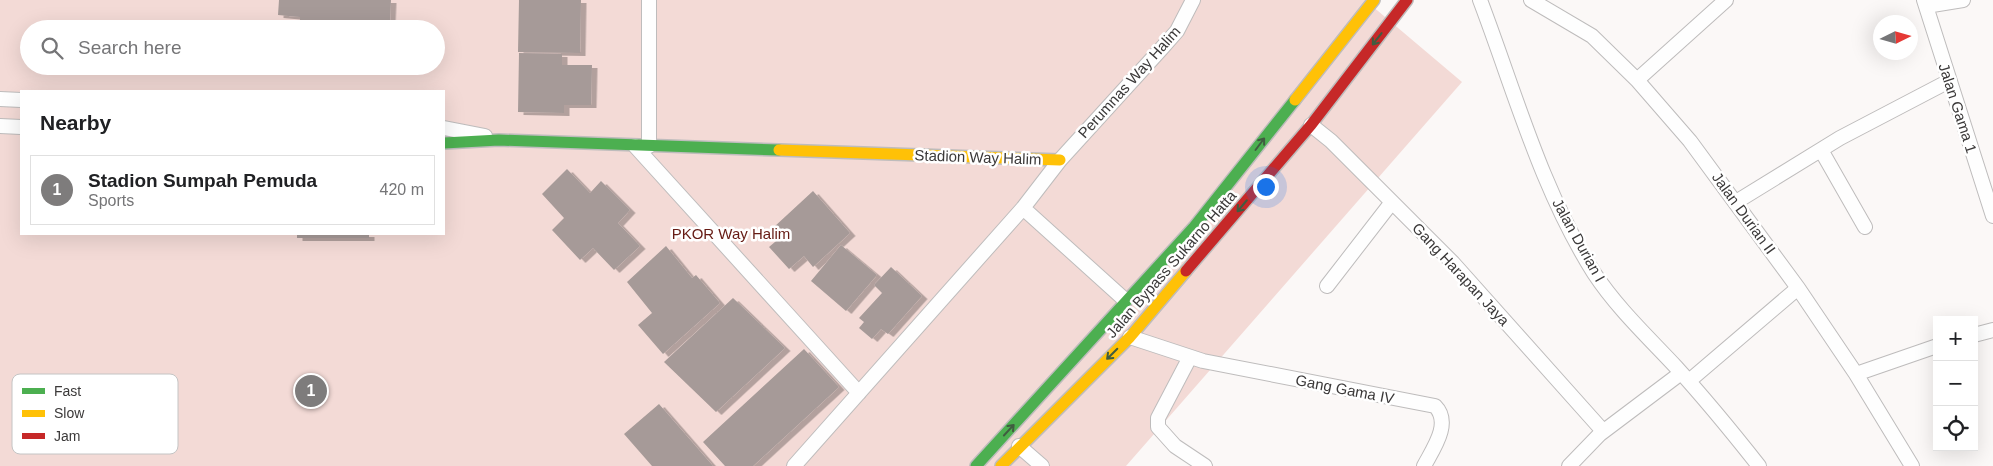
<!DOCTYPE html>
<html lang="en">
<head>
<meta charset="utf-8">
<style>
  body { margin:0; font-family:Arial,sans-serif; background:#f6f6f6; color:#202124 }
  .controls { position:absolute; right:15px; bottom:15px; display:grid; overflow:hidden; border-radius:0px; box-shadow:0 5px 20px #0002 }
  .controls button { width:45px; height:45px; display:grid; place-items:center; padding:0; border:0; border-bottom:1px solid #e0e0e0; background:#fff; color:#202124; font:25px sans-serif }
  .compass { position:absolute; left:1873px; top:15px; width:45px; height:45px; border-radius:50%; background:#fff; box-shadow:0 5px 20px #0002; rotate:85deg }
  .you { position:absolute; left:1265px; top:186px; width:18px; height:18px; margin:-12px; border:4px solid #fff; border-radius:50%; background:#1a73e8; box-shadow:0 0 0 8px #1a73e833 }
  .badge { display:grid; place-items:center; width:32px; height:32px; border-radius:50%; background:#7e7c7c; color:#fff; font-size:16px; font-weight:700 }
  .pin { position:absolute; translate:-50% -50%; border:2px solid #fff; box-shadow:0 1px 5px #0006 }
  .list { margin:0; padding:0; list-style:none }
  h2 { display:flex; justify-content:space-between; align-items:center; height:65px; margin:0; padding:0 20px; font-size:21px }
  h2 small { font-size:16px; font-weight:400; color:#757577 }
  .list li { display:grid; grid-template-columns:32px 1fr auto; gap:15px; align-items:center; box-sizing:border-box; height:70px; margin:0 10px 10px; padding:0 10px; border:1px solid #e0e0e0; border-radius:0px }
  .list b { display:block; font-size:19px; white-space:nowrap }
  .list p { margin:0; font-size:16px; white-space:nowrap; color:#757577 }
  .list em { font-size:16px; font-style:normal; color:#757577 }
  .icon { flex:none; width:28px; height:28px; fill:none; stroke:currentColor; stroke-width:2; stroke-linecap:round; stroke-linejoin:round }
  .map { position:relative; flex:none; width:1993px; height:466px; overflow:hidden }
  .search { position:absolute; background:#fff; box-shadow:0 5px 20px #0002; left:20px; top:20px; width:425px; height:55px; display:flex; align-items:center; gap:12px; box-sizing:border-box; padding:0 18px; border-radius:28px; color:#757577; font-size:19px }
  .panel { position:absolute; background:#fff; box-shadow:0 5px 20px #0002; left:20px; top:90px; width:425px; height:145px; border-radius:0px }
  .map>svg:first-child { display:block }
  .green { fill:#f3dad6; fill-rule:evenodd }
  .building { fill:#a69a98; filter:url(#shadow) }
  .lines { fill:none; stroke-linecap:round; stroke-linejoin:round }
  .street-casing { stroke:#bebcbc; stroke-width:16 }
  .fast-casing { stroke:#bebcbc; stroke-width:14 }
  .slow-casing { stroke:#bebcbc; stroke-width:14 }
  .jam-casing { stroke:#bebcbc; stroke-width:14 }
  .street { stroke:#fefefe; stroke-width:14 }
  .fast { stroke:#4caf50; stroke-width:11 }
  .slow { stroke:#ffc107; stroke-width:11 }
  .jam { stroke:#c62828; stroke-width:11 }
  .oneway { stroke:#405c40 }
  .labels { text-anchor:middle; dominant-baseline:central; stroke-width:5; stroke-linejoin:round; paint-order:stroke }
  .street-label { font-size:15px; fill:#3b3939; stroke:#fff }
  .park-label { font-size:15px; fill:#661b14; stroke:#fff }
  .key { fill:#fff; stroke:#c4c4c4; stroke-width:1 }
  .key-label { font-size:14px; fill:#3b3939 }
</style>
</head>
<body>
<div class="map">
<svg width="1993" height="466" viewBox="0 0 1993 466">
  <defs>
    <filter id="shadow"><feDropShadow dx="5.5" dy="3" stdDeviation="0" flood-color="#0004"/></filter>
  </defs>
  <rect width="100%" height="100%" fill="#fbf8f7"/>
  <path class="green" d="M 0,0 L 1365,0 L 1462,82 L 1126,466 L 0,466 ZM 29,29 L 436,29 L 436,66 L 29,66 ZM 21,91 L 444,91 L 444,234 L 21,234 Z"/>
  <path class="building" d="M 279,0 L 391,0 L 390,21 L 364,20 L 364,29 L 300,29 L 300,17 L 278,15 Z
    M 519,0 L 581,0 L 580,53 L 518,52 Z
    M 519,53 L 562,54 L 562,65 L 592,65 L 591,105 L 564,105 L 564,113 L 518,112 Z
    M 567,169 L 590,193 L 601,181 L 630,210 L 618,223 L 640,246 L 614,270 L 593,248 L 580,260 L 552,230 L 564,218 L 542,194 Z
    M 813,191 L 850,233 L 813,267 L 804,256 L 789,269 L 769,247 L 782,236 L 774,227 Z
    M 297,234 L 369,234 L 369,238 L 297,238 Z
    M 841,245 L 877,275 L 846,311 L 811,281 Z
    M 666,246 L 692,278 L 696,275 L 720,303 L 663,354 L 638,325 L 652,313 L 627,282 Z
    M 891,267 L 922,296 L 888,334 L 881,329 L 872,339 L 859,328 L 864,322 L 859,318 L 882,293 L 874,285 Z
    M 733,298 L 785,348 L 716,412 L 664,362 Z
    M 804,349 L 839,387 L 753,466 L 725,466 L 703,442 Z
    M 659,404 L 713,466 L 652,466 L 624,434 Z"/>
  <g class="lines">
    <defs>
      <path id="street" d="M 1480,0 C 1515,92 1541,189 1594,273 C 1617,308 1648,337 1676,367 C 1705,399 1733,433 1759,466
        M 1531,0 L 1592,36 L 1637,80 L 1690,141 L 1798,288 L 1856,374 L 1912,466
        M 1924,0 L 1993,216
        M 1926,6 L 1963,0
        M 1637,80 L 1726,0
        M 0,99 L 21,100
        M 1311,125 L 1331,141 L 1453,263 L 1603,431
        M 0,126 L 21,127
        M 444,128 L 485,136
        M 635,146 L 859,393
        M 649,146 L 649,0
        M 1821,150 L 1865,227
        M 1736,202 L 1840,138 L 1949,81
        M 1023,208 L 1125,300
        M 1327,286 L 1392,202
        M 1974,335 L 1993,330
        M 1130,337 L 1203,361 L 1435,406 C 1452,423 1433,449 1424,466
        M 1190,357 L 1158,418 L 1158,427 L 1175,446 L 1205,466
        M 1856,374 L 1937,346
        M 1689,381 L 1798,288
        M 1019,446 L 1042,466
        M 794,466 L 1023,208 L 1060,160 L 1162,48 L 1177,31 L 1193,0
        M 1569,466 L 1600,434 L 1681,373"/>
      <path id="fast" d="M 444,143 L 499,140 L 779,150
        M 976,466 L 1194,227 L 1295,100"/>
      <path id="slow" d="M 1295,100 L 1374,0
        M 779,150 L 1060,160
        M 1001,466 L 1130,337 L 1186,271"/>
      <path id="jam" d="M 1186,271 L 1311,125 L 1407,0"/>
    </defs>
    <use href="#street" class="street-casing"/>
    <use href="#fast" class="fast-casing"/>
    <use href="#slow" class="slow-casing"/>
    <use href="#jam" class="jam-casing"/>
    <use href="#street" class="street"/>
    <use href="#fast" class="fast"/>
    <use href="#slow" class="slow"/>
    <use href="#jam" class="jam"/>
  </g>
  <defs><path id="oneway-shaft" d="M-6 0H5M1.5-3L5.5 0L1.5 3" fill="none" stroke-width="1.6" stroke-linecap="round" stroke-linejoin="round" transform="scale(1.25)"/></defs>
  <g class="oneway">
    <use href="#oneway-shaft" transform="translate(1377 39) rotate(128)"/>
    <use href="#oneway-shaft" transform="translate(1260 144) rotate(-53)"/>
    <use href="#oneway-shaft" transform="translate(1242 206) rotate(130)"/>
    <use href="#oneway-shaft" transform="translate(1112 354) rotate(135)"/>
    <use href="#oneway-shaft" transform="translate(1009 430) rotate(-47)"/>
  </g>
  <g class="labels">
    <g class="street-label">
      <text transform="translate(1129 82) rotate(-48)">Perumnas Way Halim</text>
      <text transform="translate(1958 108) rotate(72)">Jalan Gama 1</text>
      <text transform="translate(978 157) rotate(2)">Stadion Way Halim</text>
      <text transform="translate(1744 213) rotate(54)">Jalan Durian II</text>
      <text transform="translate(1579 240) rotate(61)">Jalan Durian I</text>
      <text transform="translate(1171 264) rotate(-49)">Jalan Bypass Sukarno Hatta</text>
      <text transform="translate(1461 274) rotate(47)">Gang Harapan Jaya</text>
      <text transform="translate(1345 389) rotate(11)">Gang Gama IV</text>
    </g>
    <g class="park-label">
      <text x="731" y="233">PKOR Way Halim</text>
    </g>
  </g>
  <rect x="12" y="374" width="166" height="80" rx="8" class="key"/>
  <rect x="22" y="388" width="23" height="6" fill="#4caf50"/>
  <rect x="22" y="410" width="23" height="7" fill="#ffc107"/>
  <rect x="22" y="433" width="23" height="6" fill="#c62828"/>
  <g class="key-label">
    <text x="54" y="396">Fast</text>
    <text x="54" y="418">Slow</text>
    <text x="54" y="441">Jam</text>
  </g>
</svg>
<div class="controls">
<button>+</button>
<button>−</button>
<button><svg class="icon" aria-label="locate" viewBox="0 0 24 24"><circle cx="12" cy="12" r="6"/><path d="M12 2v4M12 18v4M2 12h4M18 12h4"/></svg></button>
</div>
<svg class="compass" viewBox="-18 -18 36 36"><path d="M0-13l5 13h-10z" fill="#e53935"/><path d="M0 13l5-13h-10z" fill="#757577"/></svg>
<div class="you"></div>
<div class="pin badge" style="left:311px;top:391px">1</div>
<div class="search"><svg class="icon" aria-label="search" viewBox="0 0 24 24"><circle cx="10" cy="10" r="6"/><path d="M15 15l6 6"/></svg>Search here</div>
<section class="panel">
<h2>Nearby<small></small></h2>
<ul class="list">
<li><span class="badge">1</span><div><b>Stadion Sumpah Pemuda</b><p>Sports</p></div><em>420 m</em></li>
</ul>
</section>
</div>
</body>
</html>
